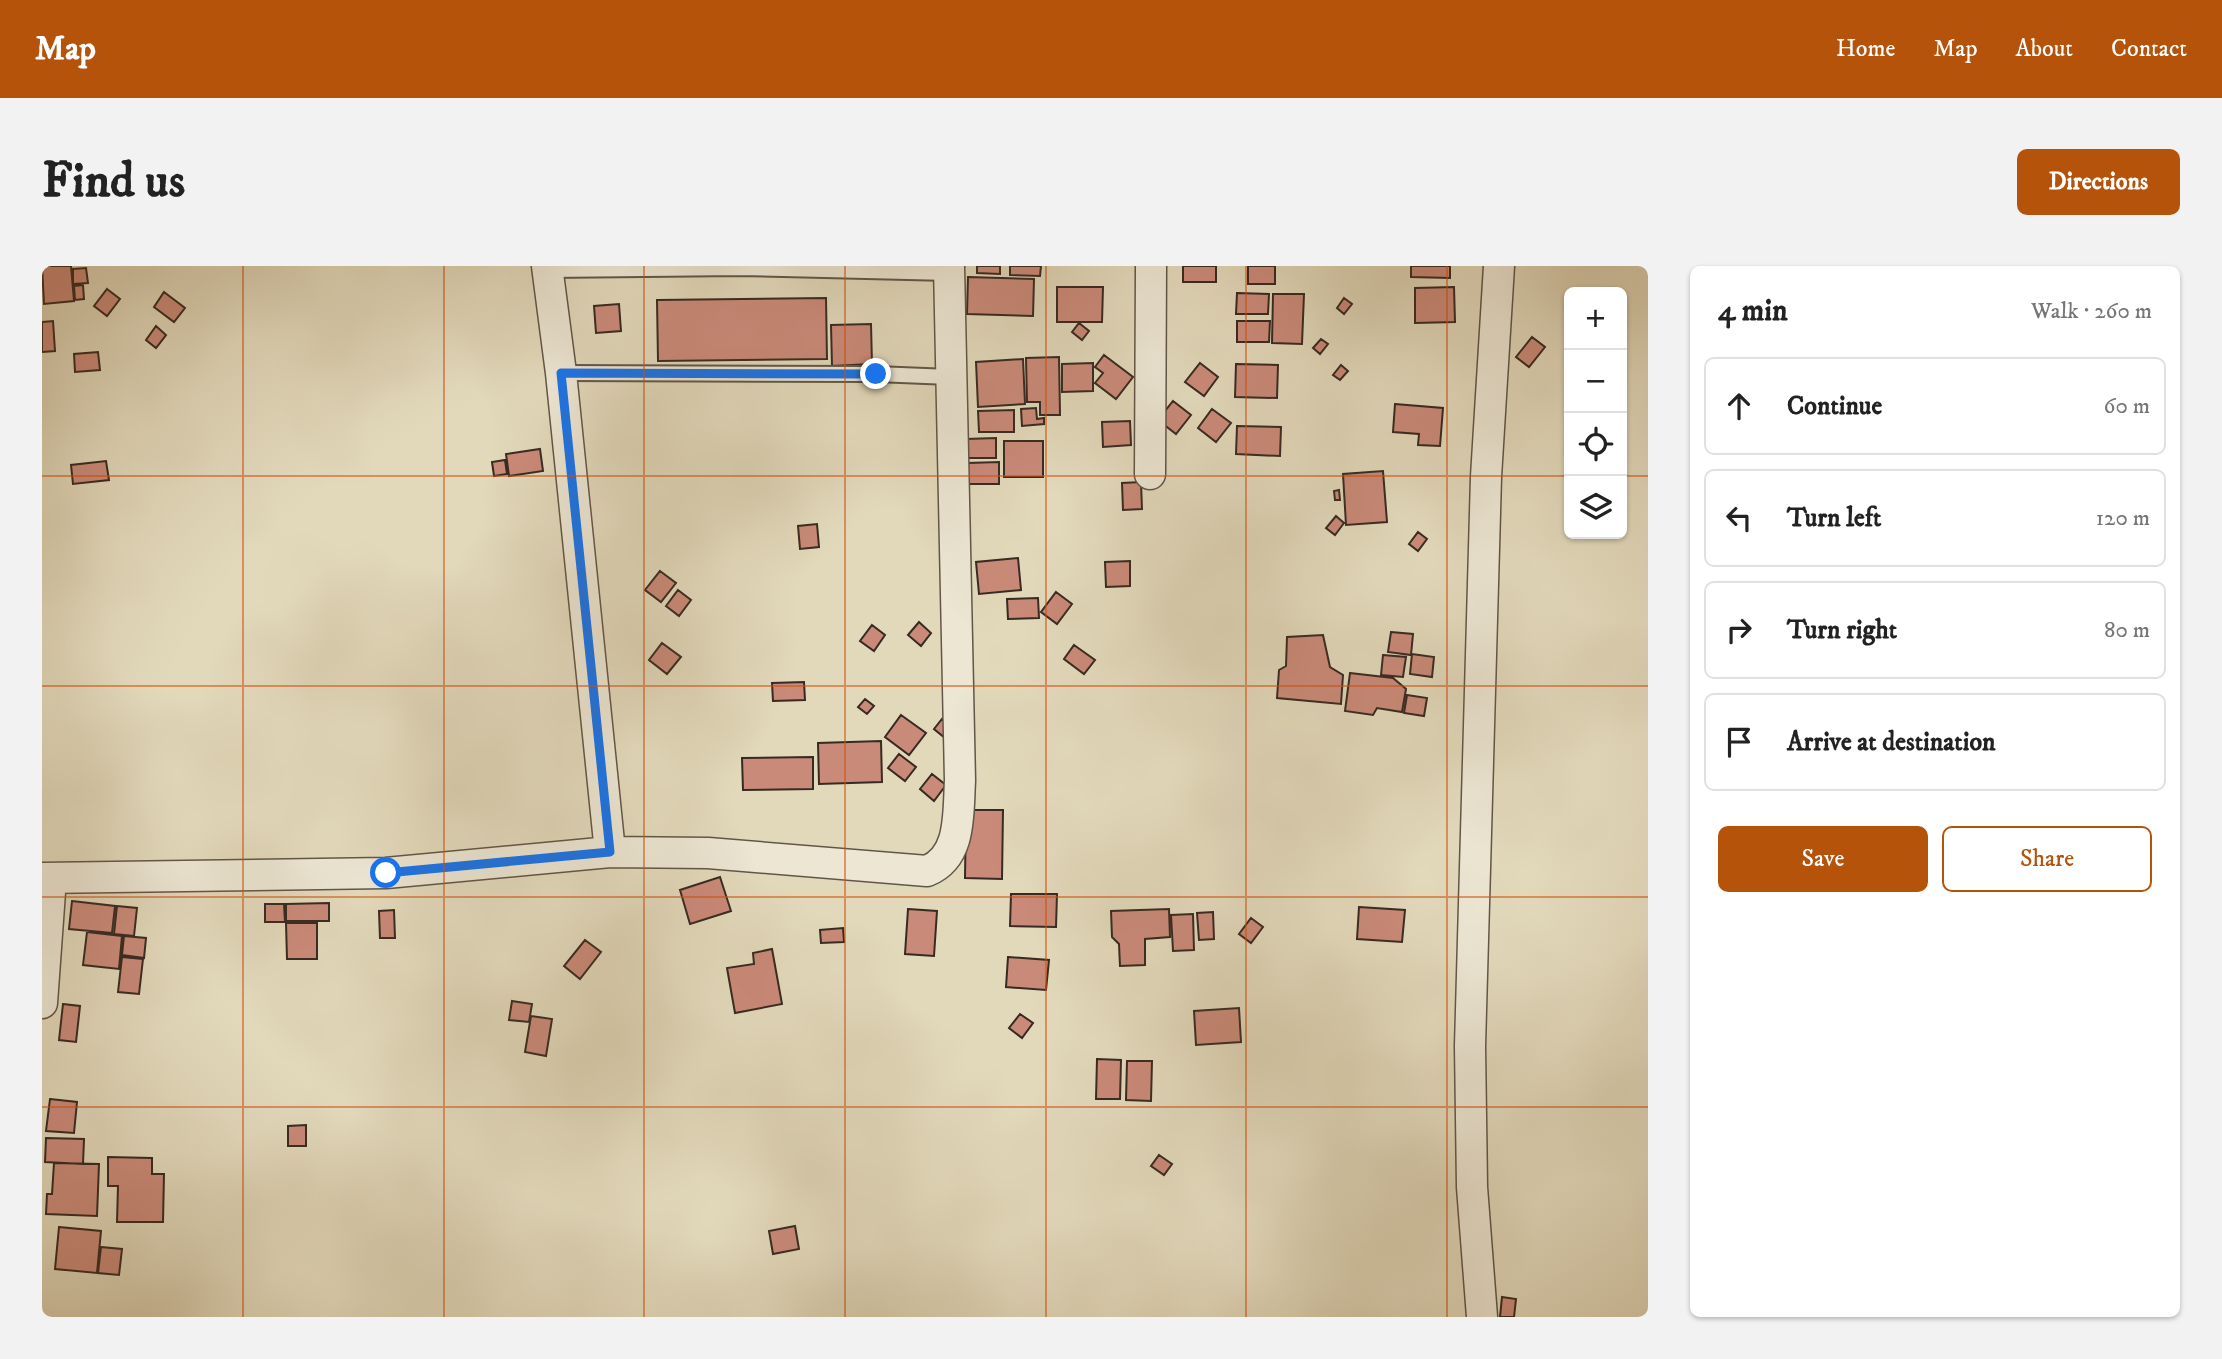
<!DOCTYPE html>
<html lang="en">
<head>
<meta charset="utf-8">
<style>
  body { margin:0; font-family:"IM FELL DW Pica",serif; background:#f2f2f2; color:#222 }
  .controls { position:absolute; right:21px; top:21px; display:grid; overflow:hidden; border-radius:10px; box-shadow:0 2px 5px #0004 }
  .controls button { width:63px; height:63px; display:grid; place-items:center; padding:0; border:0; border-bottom:2px solid #e0e0e0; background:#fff; color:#222; font:35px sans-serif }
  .stop { position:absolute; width:21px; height:21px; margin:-16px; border:5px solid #1a73e8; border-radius:50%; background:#fff }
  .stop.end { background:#1a73e8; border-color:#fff; box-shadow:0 2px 7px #0008 }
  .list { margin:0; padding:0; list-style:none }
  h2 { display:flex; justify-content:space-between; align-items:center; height:91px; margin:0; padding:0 28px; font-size:30px }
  h2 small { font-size:23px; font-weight:400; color:#767676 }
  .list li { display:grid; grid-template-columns:46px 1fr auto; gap:21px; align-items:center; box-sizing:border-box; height:98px; margin:0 14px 14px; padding:0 14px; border:2px solid #e0e0e0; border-radius:10px }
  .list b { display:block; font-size:26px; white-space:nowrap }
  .list em { font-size:23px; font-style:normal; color:#767676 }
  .actions { display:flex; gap:14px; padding:21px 28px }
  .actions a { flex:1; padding:16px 0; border:2px solid #b45309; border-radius:10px; text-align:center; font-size:24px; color:#b45309 }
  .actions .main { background:#b45309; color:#fff }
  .icon { flex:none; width:38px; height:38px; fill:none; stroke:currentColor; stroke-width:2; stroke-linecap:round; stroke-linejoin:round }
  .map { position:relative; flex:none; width:1606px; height:1051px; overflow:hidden; border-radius:10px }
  header { display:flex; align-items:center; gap:42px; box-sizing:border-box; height:98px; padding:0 35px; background:#b45309; color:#fff }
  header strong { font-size:33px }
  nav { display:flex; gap:38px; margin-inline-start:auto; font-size:24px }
  .intro { display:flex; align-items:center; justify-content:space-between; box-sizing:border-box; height:168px; padding:0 42px }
  h1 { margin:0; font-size:49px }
  .button { padding:18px 32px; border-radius:10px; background:#b45309; color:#fff; font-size:24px; font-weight:700 }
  main { display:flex; gap:42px; padding:0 42px }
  aside { flex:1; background:#fff; border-radius:10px; box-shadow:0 2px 5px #0004 }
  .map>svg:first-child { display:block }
  .building { fill:#ca8a79; stroke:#382a22; stroke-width:2 }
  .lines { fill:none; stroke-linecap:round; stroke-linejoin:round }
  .service-casing { stroke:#625648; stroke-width:18 }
  .minor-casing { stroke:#625648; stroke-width:33 }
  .service { stroke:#ece6d3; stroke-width:14 }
  .minor { stroke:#ece6d3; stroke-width:30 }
  .route { stroke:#1a73e8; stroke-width:9 }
  .grid { fill:none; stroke:#ce520f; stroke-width:2; stroke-opacity:0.55 }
</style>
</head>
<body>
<header>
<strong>Map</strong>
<nav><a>Home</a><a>Map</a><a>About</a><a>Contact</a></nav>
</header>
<div class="intro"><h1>Find us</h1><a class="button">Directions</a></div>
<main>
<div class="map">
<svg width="1606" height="1051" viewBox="0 0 1606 1051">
  <rect width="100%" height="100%" fill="#e2d9bb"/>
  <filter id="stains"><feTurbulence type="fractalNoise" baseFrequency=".00286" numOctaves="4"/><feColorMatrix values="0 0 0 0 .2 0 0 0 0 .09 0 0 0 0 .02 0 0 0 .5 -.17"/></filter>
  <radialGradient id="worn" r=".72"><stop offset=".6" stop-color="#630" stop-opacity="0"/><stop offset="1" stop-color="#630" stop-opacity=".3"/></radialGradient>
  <path class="building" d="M 0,0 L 29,0 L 32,35 L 2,38 Z
    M 935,0 L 958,0 L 958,8 L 935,7 Z
    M 968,0 L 999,0 L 998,10 L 968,9 Z
    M 1141,0 L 1174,0 L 1174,16 L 1141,16 Z
    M 1206,0 L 1233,0 L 1233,18 L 1206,18 Z
    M 1369,0 L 1408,0 L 1408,12 L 1369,11 Z
    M 44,2 L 46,17 L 31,18 L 31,3 Z
    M 926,11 L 992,13 L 991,50 L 925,48 Z
    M 41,19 L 42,33 L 33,34 L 32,20 Z
    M 1015,21 L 1061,21 L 1060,56 L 1015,56 Z
    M 1412,21 L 1413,56 L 1373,57 L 1373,22 Z
    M 65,23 L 78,33 L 65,50 L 52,40 Z
    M 122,26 L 143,42 L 132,56 L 112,41 Z
    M 1195,27 L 1227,28 L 1226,48 L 1194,48 Z
    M 1231,28 L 1262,28 L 1260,78 L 1230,77 Z
    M 784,32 L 785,93 L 616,95 L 615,34 Z
    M 1302,32 L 1310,38 L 1302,48 L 1295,42 Z
    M 577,38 L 579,65 L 554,67 L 552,40 Z
    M 11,55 L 13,85 L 0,86 L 0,56 Z
    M 1195,55 L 1228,55 L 1227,76 L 1195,76 Z
    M 1037,57 L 1047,65 L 1040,74 L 1030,66 Z
    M 829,58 L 830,98 L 790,100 L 789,59 Z
    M 114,60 L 124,69 L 114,82 L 104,74 Z
    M 1490,71 L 1503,81 L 1487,101 L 1474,91 Z
    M 1279,73 L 1286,78 L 1278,88 L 1271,82 Z
    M 56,86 L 58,104 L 33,106 L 32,88 Z
    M 1062,89 L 1091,111 L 1074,133 L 1053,117 L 1061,107 L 1053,101 Z
    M 1017,91 L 1018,149 L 998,149 L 998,136 L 985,136 L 984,92 Z
    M 981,93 L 983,138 L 936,141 L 934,96 Z
    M 1051,97 L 1051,125 L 1020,126 L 1020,98 Z
    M 1158,97 L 1176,111 L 1162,130 L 1143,116 Z
    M 1194,98 L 1236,99 L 1235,132 L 1193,131 Z
    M 1299,99 L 1306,105 L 1298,114 L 1291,109 Z
    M 1131,135 L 1149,149 L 1134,168 L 1116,154 Z
    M 1353,138 L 1401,142 L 1398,180 L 1376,179 L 1377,168 L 1351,166 Z
    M 994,142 L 995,153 L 1002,152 L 1002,158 L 980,160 L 979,143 Z
    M 1170,143 L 1189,157 L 1174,176 L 1156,162 Z
    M 972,144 L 972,166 L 937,166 L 936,145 Z
    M 1088,155 L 1089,179 L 1061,181 L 1060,156 Z
    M 1195,160 L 1239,161 L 1238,190 L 1194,188 Z
    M 954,172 L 954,192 L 925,192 L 924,173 Z
    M 962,175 L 1001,175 L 1001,211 L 962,211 Z
    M 498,183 L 501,205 L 467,210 L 464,188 Z
    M 463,194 L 465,208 L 452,210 L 450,196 Z
    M 64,195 L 67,214 L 31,218 L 29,199 Z
    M 957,196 L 957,218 L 926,218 L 926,197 Z
    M 1341,205 L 1345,256 L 1304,259 L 1301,208 Z
    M 1099,216 L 1100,243 L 1081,244 L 1080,217 Z
    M 1297,224 L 1298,234 L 1293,234 L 1292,225 Z
    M 1294,250 L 1302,257 L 1293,269 L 1284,262 Z
    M 775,258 L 777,281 L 758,283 L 756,260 Z
    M 1376,266 L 1385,273 L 1376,285 L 1367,278 Z
    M 976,292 L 979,324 L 937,328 L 934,296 Z
    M 1088,295 L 1088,320 L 1064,321 L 1063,296 Z
    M 618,305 L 634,317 L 619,336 L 603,324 Z
    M 636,324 L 649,334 L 637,350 L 624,340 Z
    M 1014,326 L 1030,338 L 1015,358 L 999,346 Z
    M 996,332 L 997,352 L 966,353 L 965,333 Z
    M 877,356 L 889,367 L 879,380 L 866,369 Z
    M 830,359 L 843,369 L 832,385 L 818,375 Z
    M 1349,366 L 1371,368 L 1369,389 L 1346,386 Z
    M 1281,369 L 1288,401 L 1301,409 L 1299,438 L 1235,432 L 1237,404 L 1244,400 L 1245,371 Z
    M 620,377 L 639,391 L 625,408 L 607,394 Z
    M 1032,379 L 1053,394 L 1042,408 L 1022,393 Z
    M 1370,388 L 1392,391 L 1390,411 L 1368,408 Z
    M 1341,389 L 1364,391 L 1361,411 L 1339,409 Z
    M 1308,407 L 1351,412 L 1364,423 L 1360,446 L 1335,442 L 1331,449 L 1303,445 Z
    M 762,416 L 763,434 L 731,435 L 730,417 Z
    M 1365,429 L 1385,432 L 1382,450 L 1362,447 Z
    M 823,433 L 832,440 L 825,448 L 816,441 Z
    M 859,449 L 884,467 L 867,489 L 843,471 Z
    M 900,453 L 911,462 L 903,472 L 892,463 Z
    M 839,475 L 840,516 L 777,518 L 776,477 Z
    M 857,488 L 874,501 L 863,515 L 846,502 Z
    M 771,491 L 771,523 L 701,524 L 700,492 Z
    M 890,508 L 904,519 L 892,535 L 878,523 Z
    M 924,544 L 961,544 L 960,613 L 923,612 Z
    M 678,611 L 689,645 L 648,658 L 638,624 Z
    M 969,628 L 1015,628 L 1014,661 L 968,660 Z
    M 30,635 L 73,640 L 70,667 L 27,663 Z
    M 287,637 L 287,655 L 244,655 L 244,638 Z
    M 223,638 L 242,638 L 243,656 L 223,656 Z
    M 75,640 L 95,642 L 92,670 L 72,668 Z
    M 1317,641 L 1363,644 L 1360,676 L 1315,673 Z
    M 866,643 L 895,645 L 892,690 L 863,688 Z
    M 1127,643 L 1128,671 L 1103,673 L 1103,699 L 1078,700 L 1077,678 L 1070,671 L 1069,645 Z
    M 352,644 L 353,672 L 338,672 L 337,645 Z
    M 1171,646 L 1172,673 L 1157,674 L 1155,647 Z
    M 1151,648 L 1152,684 L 1131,685 L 1129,649 Z
    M 1209,652 L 1221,661 L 1209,677 L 1197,668 Z
    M 244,657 L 275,657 L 275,693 L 245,693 Z
    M 801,662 L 802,676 L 779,677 L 778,664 Z
    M 45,666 L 80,670 L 77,703 L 41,699 Z
    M 82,670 L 104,672 L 102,692 L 80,689 Z
    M 543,674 L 559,686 L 538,713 L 522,700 Z
    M 730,683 L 740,738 L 693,747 L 685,702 L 712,698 L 711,687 Z
    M 80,691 L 101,693 L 97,728 L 76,726 Z
    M 966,691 L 1007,694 L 1004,724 L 964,721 Z
    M 470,735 L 490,738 L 487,756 L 467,754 Z
    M 21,738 L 38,740 L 34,776 L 17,774 Z
    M 1197,742 L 1199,776 L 1154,779 L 1152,745 Z
    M 978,748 L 991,757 L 980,772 L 967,762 Z
    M 489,750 L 510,753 L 504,790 L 483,786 Z
    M 1055,793 L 1079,794 L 1078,833 L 1054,833 Z
    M 1085,795 L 1110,795 L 1109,835 L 1084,834 Z
    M 8,833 L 35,836 L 32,867 L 4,865 Z
    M 264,859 L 264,880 L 246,880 L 246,860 Z
    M 4,872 L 42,873 L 41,898 L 3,896 Z
    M 1117,889 L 1130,898 L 1122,909 L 1109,900 Z
    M 66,891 L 110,892 L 110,908 L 122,908 L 121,956 L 75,956 L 76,920 L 66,920 Z
    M 12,897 L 57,898 L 55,950 L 4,948 L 5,928 L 10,928 Z
    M 753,960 L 757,983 L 731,988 L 727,965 Z
    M 17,961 L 59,965 L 55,1007 L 13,1003 Z
    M 59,981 L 80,983 L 77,1009 L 56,1007 Z
    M 1460,1031 L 1474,1033 L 1472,1051 L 1458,1051 Z"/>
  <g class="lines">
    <defs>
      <path id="service" d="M 506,4 L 698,2 L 907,7
        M 519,107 L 834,108 L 908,111"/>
      <path id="minor" d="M 505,0 L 519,107 L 568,586
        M 1108,208 L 1109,0
        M 0,612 L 344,607 L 568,586 L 666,587 L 885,605 C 920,591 916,547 918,515 L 907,0
        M 0,737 L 9,612
        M 1440,1051 L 1430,921 L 1428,780 L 1444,211 L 1457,0"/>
    </defs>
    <use href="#service" class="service-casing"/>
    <use href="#minor" class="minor-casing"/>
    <use href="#service" class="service"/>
    <use href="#minor" class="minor"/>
  </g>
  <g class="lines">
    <path class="route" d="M 344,607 L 568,586 L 519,107 L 834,108"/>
  </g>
  <path class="grid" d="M 201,0 L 201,1051M 402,0 L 402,1051M 602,0 L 602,1051M 803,0 L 803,1051M 1004,0 L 1004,1051M 1204,0 L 1204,1051M 1405,0 L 1405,1051M 0,210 L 1527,210M 1580,210 L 1606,210M 0,420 L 1606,420M 0,631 L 1606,631M 0,841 L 1606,841"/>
  <rect width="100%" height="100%" filter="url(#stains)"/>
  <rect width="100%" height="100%" fill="url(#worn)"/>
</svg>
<div class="controls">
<button>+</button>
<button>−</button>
<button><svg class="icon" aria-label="locate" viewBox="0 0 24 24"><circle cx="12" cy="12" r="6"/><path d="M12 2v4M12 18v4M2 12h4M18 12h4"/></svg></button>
<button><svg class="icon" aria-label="layers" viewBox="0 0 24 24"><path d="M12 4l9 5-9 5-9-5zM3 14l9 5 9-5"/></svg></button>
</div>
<div class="stop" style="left:344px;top:607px"></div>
<div class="stop end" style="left:834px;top:108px"></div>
</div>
<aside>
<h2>4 min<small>Walk · 260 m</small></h2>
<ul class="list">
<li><svg class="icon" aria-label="ahead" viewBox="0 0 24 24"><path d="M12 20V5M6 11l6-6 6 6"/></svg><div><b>Continue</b></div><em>60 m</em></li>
<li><svg class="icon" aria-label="left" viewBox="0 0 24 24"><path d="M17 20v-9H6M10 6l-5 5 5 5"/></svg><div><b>Turn left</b></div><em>120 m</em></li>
<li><svg class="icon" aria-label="right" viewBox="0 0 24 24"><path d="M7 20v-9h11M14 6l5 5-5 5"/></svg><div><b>Turn right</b></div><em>80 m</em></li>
<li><svg class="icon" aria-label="arrive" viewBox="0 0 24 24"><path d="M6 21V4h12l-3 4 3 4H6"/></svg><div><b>Arrive at destination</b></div></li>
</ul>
<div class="actions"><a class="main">Save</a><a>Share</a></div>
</aside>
</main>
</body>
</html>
